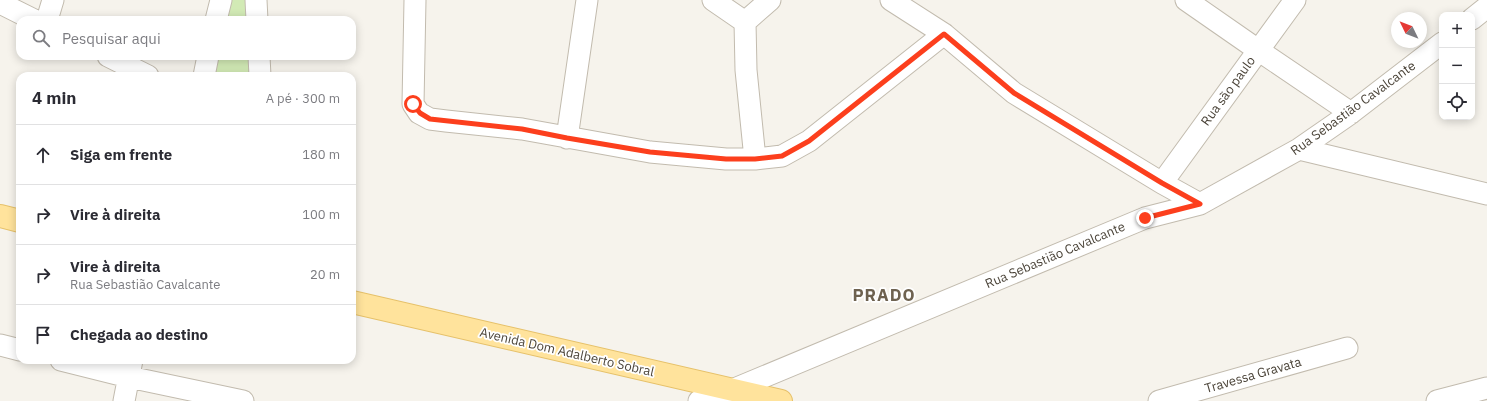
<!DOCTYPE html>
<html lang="pt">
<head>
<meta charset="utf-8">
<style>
  body { margin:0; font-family:"IBM Plex Sans",sans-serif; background:#f2f2f3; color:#2b2b33 }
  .controls { position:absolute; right:12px; top:12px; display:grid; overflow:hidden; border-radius:8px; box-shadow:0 2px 10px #0003 }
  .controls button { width:36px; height:36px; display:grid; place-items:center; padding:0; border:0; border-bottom:1px solid #e1e1e2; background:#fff; color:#2b2b33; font:20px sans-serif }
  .compass { position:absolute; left:1391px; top:12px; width:36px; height:36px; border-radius:50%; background:#fff; box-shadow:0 2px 10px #0003; rotate:313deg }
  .stop { position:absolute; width:12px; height:12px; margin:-9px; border:3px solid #fc3f1d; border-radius:50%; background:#fff }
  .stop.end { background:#fc3f1d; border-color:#fff; box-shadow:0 1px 4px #0008 }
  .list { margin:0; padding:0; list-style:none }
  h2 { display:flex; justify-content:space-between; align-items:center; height:52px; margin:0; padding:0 16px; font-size:17px }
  h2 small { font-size:13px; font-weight:400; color:#7c7c81 }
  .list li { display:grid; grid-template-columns:26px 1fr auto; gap:12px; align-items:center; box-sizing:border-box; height:60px; padding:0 16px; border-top:1px solid #e1e1e2 }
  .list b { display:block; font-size:15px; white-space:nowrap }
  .list p { margin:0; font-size:13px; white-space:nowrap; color:#7c7c81 }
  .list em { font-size:13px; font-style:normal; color:#7c7c81 }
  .icon { flex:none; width:22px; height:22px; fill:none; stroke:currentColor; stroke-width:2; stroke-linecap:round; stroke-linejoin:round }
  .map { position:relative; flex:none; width:1487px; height:401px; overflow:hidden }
  .search { position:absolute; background:#fff; box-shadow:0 2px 10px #0003; left:16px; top:16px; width:340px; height:44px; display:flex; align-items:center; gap:10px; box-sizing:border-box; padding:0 14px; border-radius:12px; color:#7c7c81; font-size:15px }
  .panel { position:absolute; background:#fff; box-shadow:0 2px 10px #0003; left:16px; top:72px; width:340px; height:292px; border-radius:12px }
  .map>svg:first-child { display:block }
  .green { fill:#d2eab5 }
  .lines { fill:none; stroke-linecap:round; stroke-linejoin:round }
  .minor-casing { stroke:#c2bbae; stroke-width:23 }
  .major-casing { stroke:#e6c16a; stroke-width:24 }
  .minor { stroke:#fff; stroke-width:21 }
  .major { stroke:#ffe39c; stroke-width:22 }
  .route { stroke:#fc3f1d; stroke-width:5 }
  .labels { text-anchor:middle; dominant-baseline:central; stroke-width:3.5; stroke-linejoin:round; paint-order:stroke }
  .street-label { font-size:13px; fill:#4b4439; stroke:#fff }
  .district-label { font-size:17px; font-weight:bold; letter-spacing:1px; fill:#6e6250; stroke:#fff }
</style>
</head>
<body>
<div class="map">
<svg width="1487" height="401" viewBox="0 0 1487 401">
  <rect width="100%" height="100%" fill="#f6f3ec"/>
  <path class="green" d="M 221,0 L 256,0 L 257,20 L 216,20 Z
    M 208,56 L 259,56 L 260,76 L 204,76 Z"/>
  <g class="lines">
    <defs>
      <path id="minor" d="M 256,0 L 257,20
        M 415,0 L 413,104 L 419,113 L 430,119 L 446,121 L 522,129 L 650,152 L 726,159 L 755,159 L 782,156 L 809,141 L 944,34
        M 713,0 L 745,22 L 746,70 L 755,159
        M 891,0 L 944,34 L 1014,93 L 1162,183 L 1200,204
        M 1186,0 L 1258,50 L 1351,113
        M 0,3 L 34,20
        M 1472,19 L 1487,7
        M 47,20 L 53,0
        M 216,20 L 221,0
        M 745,22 L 770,0
        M 108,56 L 148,76
        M 259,56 L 260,76
        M 204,76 L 208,56
        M 567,138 L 587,0
        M 1299,149 L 1487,194
        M 1162,183 L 1295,0
        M 0,345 L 20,350
        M 61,360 L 129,377 L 243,401
        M 124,401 L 132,360
        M 699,401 L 732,390 L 1145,218 L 1200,204 L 1299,149 L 1351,113 L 1442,43
        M 1159,401 L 1347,348
        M 1437,401 L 1487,388"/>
      <path id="major" d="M 0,216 L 20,221
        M 352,302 L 781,401"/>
    </defs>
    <use href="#minor" class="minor-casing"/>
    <use href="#major" class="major-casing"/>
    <use href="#minor" class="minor"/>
    <use href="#major" class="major"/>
  </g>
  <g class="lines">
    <path class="route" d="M 413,104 L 420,113 L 430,119 L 522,129 L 567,138 L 650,152 L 726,159 L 755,159 L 782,156 L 809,141 L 944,34 L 1014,93 L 1162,183 L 1200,204 L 1145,218"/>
  </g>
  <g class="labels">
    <g class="street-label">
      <text transform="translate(1228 91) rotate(-54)">Rua são paulo</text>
      <text transform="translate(1353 108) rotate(-36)">Rua Sebastião Cavalcante</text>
      <text transform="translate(1055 255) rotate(-23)">Rua Sebastião Cavalcante</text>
      <text transform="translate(567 352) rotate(13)">Avenida Dom Adalberto Sobral</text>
      <text transform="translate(1253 375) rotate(-16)">Travessa Gravata</text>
    </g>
    <g class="district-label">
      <text x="884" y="295">PRADO</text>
    </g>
  </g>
</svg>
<div class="controls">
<button>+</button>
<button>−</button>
<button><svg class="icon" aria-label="locate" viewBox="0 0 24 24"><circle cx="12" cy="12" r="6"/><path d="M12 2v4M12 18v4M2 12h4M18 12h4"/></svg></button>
</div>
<svg class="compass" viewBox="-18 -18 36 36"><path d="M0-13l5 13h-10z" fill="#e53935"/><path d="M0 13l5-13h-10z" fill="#7c7c81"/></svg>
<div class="stop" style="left:413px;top:104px"></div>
<div class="stop end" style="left:1145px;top:218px"></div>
<div class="search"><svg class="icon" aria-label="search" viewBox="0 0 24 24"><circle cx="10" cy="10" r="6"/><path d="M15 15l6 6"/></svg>Pesquisar aqui</div>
<section class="panel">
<h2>4 min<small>A pé · 300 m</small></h2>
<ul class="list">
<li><svg class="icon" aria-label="ahead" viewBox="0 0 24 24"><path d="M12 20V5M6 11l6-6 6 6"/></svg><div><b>Siga em frente</b></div><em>180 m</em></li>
<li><svg class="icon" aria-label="right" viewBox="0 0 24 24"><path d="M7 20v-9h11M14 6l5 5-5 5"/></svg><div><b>Vire à direita</b></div><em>100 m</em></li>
<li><svg class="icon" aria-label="right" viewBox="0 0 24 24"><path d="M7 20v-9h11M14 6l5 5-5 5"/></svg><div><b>Vire à direita</b><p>Rua Sebastião Cavalcante</p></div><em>20 m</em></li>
<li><svg class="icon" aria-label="arrive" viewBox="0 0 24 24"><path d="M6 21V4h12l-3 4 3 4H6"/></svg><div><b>Chegada ao destino</b></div></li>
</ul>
</section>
</div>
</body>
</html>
